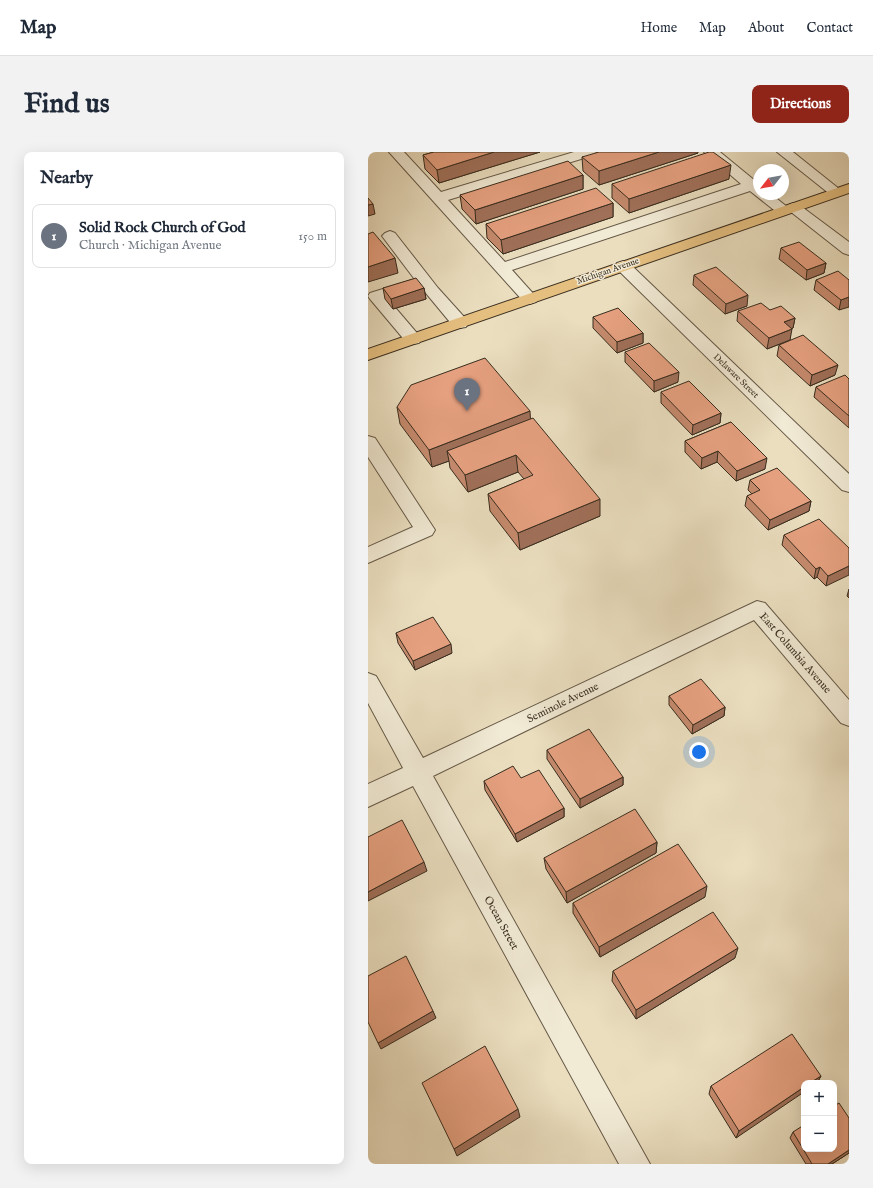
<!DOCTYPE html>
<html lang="en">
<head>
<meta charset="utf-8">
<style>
  body { margin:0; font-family:"IM FELL English",serif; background:#f2f2f3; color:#1f2937 }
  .controls { position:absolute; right:12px; bottom:12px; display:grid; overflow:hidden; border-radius:8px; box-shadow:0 4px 16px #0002 }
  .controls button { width:36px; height:36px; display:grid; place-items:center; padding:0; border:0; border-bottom:1px solid #e0e1e3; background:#fff; color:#1f2937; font:20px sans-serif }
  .compass { position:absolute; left:385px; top:12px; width:36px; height:36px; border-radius:50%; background:#fff; box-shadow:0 4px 16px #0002; rotate:239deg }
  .you { position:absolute; left:331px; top:600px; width:14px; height:14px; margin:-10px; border:3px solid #fff; border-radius:50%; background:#1a73e8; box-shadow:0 0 0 6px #1a73e833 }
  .badge { display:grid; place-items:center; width:26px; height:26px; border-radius:50%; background:#8f2418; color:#fff; font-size:13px; font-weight:700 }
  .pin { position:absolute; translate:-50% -33px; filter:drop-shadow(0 1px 2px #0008) }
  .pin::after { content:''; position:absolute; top:21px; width:14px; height:12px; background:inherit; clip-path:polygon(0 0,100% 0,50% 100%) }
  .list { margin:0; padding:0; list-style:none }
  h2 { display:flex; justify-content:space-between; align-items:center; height:52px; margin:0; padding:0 16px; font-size:17px }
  h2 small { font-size:13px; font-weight:400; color:#747a83 }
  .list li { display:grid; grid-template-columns:26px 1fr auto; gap:12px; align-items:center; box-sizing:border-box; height:64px; margin:0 8px 8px; padding:0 8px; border:1px solid #e0e1e3; border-radius:8px }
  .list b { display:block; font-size:15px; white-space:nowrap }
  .list p { margin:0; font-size:13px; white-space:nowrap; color:#747a83 }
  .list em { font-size:13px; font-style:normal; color:#747a83 }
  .map { position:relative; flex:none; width:481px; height:1012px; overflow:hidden; border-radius:8px }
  header { display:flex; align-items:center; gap:24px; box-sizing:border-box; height:56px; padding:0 20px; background:#fff; border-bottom:1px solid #e0e1e3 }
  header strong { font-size:19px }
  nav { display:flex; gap:22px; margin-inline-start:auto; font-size:14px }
  .intro { display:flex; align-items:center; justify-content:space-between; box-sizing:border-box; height:96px; padding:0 24px }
  h1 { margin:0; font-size:28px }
  .button { padding:10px 18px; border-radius:8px; background:#8f2418; color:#fff; font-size:14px; font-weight:700 }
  main { display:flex; gap:24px; padding:0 24px }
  aside { flex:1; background:#fff; border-radius:8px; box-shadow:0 4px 16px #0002 }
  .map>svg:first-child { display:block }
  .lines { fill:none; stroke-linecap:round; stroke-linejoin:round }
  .minor-casing { stroke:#655947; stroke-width:2 }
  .major-casing { stroke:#392d1f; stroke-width:2 }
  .minor { fill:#f1ead5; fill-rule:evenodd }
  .major { fill:#e5bf80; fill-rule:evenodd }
  .wall { fill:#c58a6d; stroke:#392d1f }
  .shaded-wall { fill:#a07059; stroke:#392d1f }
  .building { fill:#e5a07f; stroke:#392d1f }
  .labels { text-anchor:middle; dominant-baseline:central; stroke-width:3; stroke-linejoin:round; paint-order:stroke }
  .far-street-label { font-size:9px; fill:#392d1f; stroke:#f1ead5 }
  .street-label { font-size:11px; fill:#392d1f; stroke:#f1ead5 }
</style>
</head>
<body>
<header>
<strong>Map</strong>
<nav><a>Home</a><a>Map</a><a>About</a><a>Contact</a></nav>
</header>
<div class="intro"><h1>Find us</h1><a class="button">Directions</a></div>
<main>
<aside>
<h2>Nearby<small></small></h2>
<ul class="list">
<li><span class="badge" style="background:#6b7280">1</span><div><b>Solid Rock Church of God</b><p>Church · Michigan Avenue</p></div><em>150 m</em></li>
</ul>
</aside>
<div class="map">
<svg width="481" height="1012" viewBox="0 0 481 1012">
  <rect width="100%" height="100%" fill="#eadebf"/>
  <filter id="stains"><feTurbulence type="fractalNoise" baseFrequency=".005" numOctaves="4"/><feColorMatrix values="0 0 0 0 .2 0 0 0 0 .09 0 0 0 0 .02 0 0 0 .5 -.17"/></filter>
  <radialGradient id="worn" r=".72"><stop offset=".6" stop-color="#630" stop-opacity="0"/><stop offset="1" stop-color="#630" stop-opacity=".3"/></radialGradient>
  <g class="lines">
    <defs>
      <path id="minor" d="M 21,0 L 36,0 L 73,40 L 206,0 L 228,0 L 226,3 L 80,48 L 137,110 L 373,32 L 336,0 L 352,0 L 391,32 L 391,42 L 403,42 L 418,54 L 425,51 L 430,52 L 481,90 L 481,103 L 475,101 L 423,60 L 416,63 L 411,62 L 382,39 L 144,118 L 170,147 L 168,150 L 162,152 L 156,150 Z
        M 409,0 L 425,0 L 475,40 L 473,43 L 463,43 Z
        M 22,79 L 27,81 L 70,136 L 98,167 L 100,171 L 98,175 L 92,176 L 86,175 L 52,134 L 50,136 L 19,146 L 54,187 L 51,191 L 45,192 L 39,191 L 2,147 L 0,144 L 2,141 L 44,128 L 48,129 L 14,84 L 17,81 Z
        M 255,109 L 261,111 L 481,322 L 481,340 L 474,338 L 249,117 L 247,114 L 249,111 Z
        M 0,284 L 7,286 L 67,378 L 64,383 L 0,411 L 0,395 L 45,375 L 0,305 Z
        M 389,449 L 397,451 L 481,548 L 481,574 L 473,571 L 386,468 L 65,624 L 282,1012 L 251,1012 L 45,634 L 0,655 L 0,632 L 35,616 L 0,551 L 0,521 L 8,524 L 55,606 Z"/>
      <path id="major" d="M 481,32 L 481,41 L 0,208 L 0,197 Z"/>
    </defs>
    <use href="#minor" class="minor-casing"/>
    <use href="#major" class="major-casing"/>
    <use href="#minor" class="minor"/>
    <use href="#major" class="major"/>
  </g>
  <path class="wall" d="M 66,0 L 172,0 L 71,31 L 57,17 L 55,3 Z
    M 330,1 L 231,33 L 215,19 L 214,5 Z
    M 215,23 L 215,37 L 108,72 L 94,57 L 92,43 Z
    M 361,27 L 261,61 L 244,46 L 244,32 Z
    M 245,51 L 245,65 L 135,102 L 119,86 L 118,72 Z
    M 413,96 L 458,111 L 456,121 L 438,128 L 411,107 Z
    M 326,123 L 379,154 L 357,162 L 325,133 Z
    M 448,128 L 481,128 L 471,158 L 446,138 Z
    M 15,136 L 56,136 L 58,147 L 25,157 L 17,147 Z
    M 402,158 L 427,166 L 425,176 L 423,177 L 422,188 L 399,197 L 369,169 L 370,159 Z
    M 225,165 L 275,181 L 275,191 L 249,201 L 225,176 Z
    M 411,193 L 467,223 L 442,234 L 409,204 Z
    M 257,200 L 310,230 L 286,240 L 257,210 Z
    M 481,227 L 481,276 L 446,245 L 448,235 Z
    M 293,240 L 353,261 L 352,271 L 324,283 L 293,251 Z
    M 29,255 L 162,267 L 232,364 L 152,398 L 122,359 L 120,342 L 156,327 L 150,320 L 100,340 L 82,316 L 81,309 L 64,315 L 32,272 Z
    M 363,270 L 397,317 L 368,329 L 349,310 L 333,317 L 317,300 L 317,289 Z
    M 382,328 L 443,349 L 441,359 L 400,378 L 377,354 L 379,344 L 384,342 L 380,338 Z
    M 416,383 L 481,396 L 458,434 L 449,425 L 446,427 L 414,393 Z
    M 481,437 L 481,446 L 479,444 Z
    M 28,481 L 84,501 L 47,518 L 30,491 Z
    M 301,544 L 357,555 L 356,564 L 324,582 L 301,553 Z
    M 179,598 L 255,625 L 255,633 L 212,656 L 179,607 Z
    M 116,629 L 196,656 L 196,665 L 149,690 L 117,638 Z
    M 289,690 L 288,701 L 199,751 L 178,717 L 176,706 Z
    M 337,745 L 232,805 L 205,761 L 205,751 Z
    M 367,806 L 268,867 L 244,829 L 245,819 Z
    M 453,924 L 449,931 L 436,931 L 368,986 L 341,942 L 343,934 Z
    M 481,966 L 481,1001 L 464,1012 L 438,1012 L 422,986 L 425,980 Z"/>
  <path class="shaded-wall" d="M 126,0 L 172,0 L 71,31 L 69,18 Z
    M 291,0 L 330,0 L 330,1 L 231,33 L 231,19 Z
    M 363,13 L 361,27 L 261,61 L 261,47 Z
    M 215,23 L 215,37 L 108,72 L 107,58 Z
    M 245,51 L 245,65 L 135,102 L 133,88 Z
    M 5,52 L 7,62 L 0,64 L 0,53 Z
    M 27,106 L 30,121 L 0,130 L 0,115 Z
    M 458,111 L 456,121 L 438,128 L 439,118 Z
    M 56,136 L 58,147 L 25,157 L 23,147 Z
    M 380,143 L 379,154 L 357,162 L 358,152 Z
    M 481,145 L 481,155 L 471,158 L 473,148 Z
    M 427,166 L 425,176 L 414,181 L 416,170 Z
    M 424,177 L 422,188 L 399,197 L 401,186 Z
    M 275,181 L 275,191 L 249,201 L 249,190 Z
    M 470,213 L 467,223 L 442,234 L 444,223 Z
    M 311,220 L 310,230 L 286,240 L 286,229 Z
    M 162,259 L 163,277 L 79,299 L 81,309 L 64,315 L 61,298 Z
    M 353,261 L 352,271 L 324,283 L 325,273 Z
    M 350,299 L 349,310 L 333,317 L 334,306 Z
    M 148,303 L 150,320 L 100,340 L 97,323 Z
    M 399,306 L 397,317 L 368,329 L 369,319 Z
    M 232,347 L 232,364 L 152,398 L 150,381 Z
    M 443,349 L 441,359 L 400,378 L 402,368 Z
    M 481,414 L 481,423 L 458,434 L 460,424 Z
    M 452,415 L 449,425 L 446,427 L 448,417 Z
    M 83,492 L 84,501 L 47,518 L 45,509 Z
    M 357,555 L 356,564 L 324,582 L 325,573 Z
    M 255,625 L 255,633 L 212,656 L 212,647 Z
    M 196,656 L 196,665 L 149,690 L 147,682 Z
    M 289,690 L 288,701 L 199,751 L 198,740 Z
    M 56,710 L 59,719 L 0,749 L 0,740 Z
    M 339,734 L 337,745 L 232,805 L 231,795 Z
    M 370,796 L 367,806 L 268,867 L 268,858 Z
    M 65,859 L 68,866 L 13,897 L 10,891 Z
    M 453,924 L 449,931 L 442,931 Z
    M 436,935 L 436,940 L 368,986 L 371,979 Z
    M 150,957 L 152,965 L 89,1004 L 86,997 Z
    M 481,998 L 481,1001 L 464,1012 L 460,1012 Z"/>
  <path class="building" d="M 66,0 L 126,0 L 69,18 L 55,3 Z
    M 231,0 L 291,0 L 231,19 L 214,5 Z
    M 341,0 L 345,0 L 363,13 L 261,47 L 244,32 Z
    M 200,9 L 215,23 L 107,58 L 92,43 Z
    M 228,36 L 245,51 L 133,88 L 118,72 Z
    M 0,46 L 5,52 L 0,53 Z
    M 5,80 L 27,106 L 0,115 L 0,82 Z
    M 431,90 L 458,111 L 439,118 L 413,96 Z
    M 348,115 L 380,143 L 358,152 L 326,123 Z
    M 470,119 L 481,128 L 481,145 L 473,148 L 448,128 Z
    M 48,126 L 56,136 L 23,147 L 15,136 Z
    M 393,151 L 402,158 L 413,154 L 427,166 L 416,170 L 424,177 L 401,186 L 370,159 Z
    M 250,156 L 275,181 L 249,190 L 225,165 Z
    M 435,183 L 470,213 L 444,223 L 411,193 Z
    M 281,191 L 311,220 L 286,229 L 257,200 Z
    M 117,206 L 162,259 L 61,298 L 29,255 L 43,233 Z
    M 477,223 L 481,227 L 481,264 L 448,235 Z
    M 321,229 L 353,261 L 325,273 L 293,240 Z
    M 165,266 L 232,347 L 150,381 L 120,342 L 165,323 L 148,303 L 97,323 L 79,299 Z
    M 363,270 L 399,306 L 369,319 L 350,299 L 334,306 L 317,289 Z
    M 409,316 L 443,349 L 402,368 L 379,344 L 392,338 L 382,328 Z
    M 451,367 L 481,396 L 481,414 L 460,424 L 452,415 L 448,417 L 416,383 Z
    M 65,465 L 83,492 L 45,509 L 28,481 Z
    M 333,527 L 357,555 L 325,573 L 301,544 Z
    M 221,577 L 255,625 L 212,647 L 179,598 Z
    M 145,614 L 153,626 L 171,618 L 196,656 L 147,682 L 116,629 Z
    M 267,657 L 289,690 L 198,740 L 176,706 Z
    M 34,668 L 56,710 L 0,740 L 0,685 Z
    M 310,692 L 339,734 L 231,795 L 205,751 Z
    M 345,760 L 370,796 L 268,858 L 245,819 Z
    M 38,804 L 65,859 L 10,891 L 0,870 L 0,824 Z
    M 424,882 L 453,924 L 442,931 L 436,931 L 436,935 L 371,979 L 343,934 Z
    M 117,894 L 150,957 L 86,997 L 54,931 Z
    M 471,951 L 481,966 L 481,998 L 460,1012 L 444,1012 L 425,980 L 436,973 L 436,997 L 466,997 L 466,954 Z"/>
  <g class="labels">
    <g class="far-street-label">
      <text transform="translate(240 119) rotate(-19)">Michigan Avenue</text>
      <text transform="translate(368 224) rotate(44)">Delaware Street</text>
    </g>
    <g class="street-label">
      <text transform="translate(427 501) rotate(49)">East Columbia Avenue</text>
      <text transform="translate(195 551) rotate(-26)">Seminole Avenue</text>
      <text transform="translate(133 771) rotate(61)">Ocean Street</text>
    </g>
  </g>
  <rect width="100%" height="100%" filter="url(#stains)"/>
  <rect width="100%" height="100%" fill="url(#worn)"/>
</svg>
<div class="controls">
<button>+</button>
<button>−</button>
</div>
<svg class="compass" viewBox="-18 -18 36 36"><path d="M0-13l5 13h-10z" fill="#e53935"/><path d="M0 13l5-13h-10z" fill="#747a83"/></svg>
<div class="you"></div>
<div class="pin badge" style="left:99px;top:259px;background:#6b7280">1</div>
</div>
</main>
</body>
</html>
